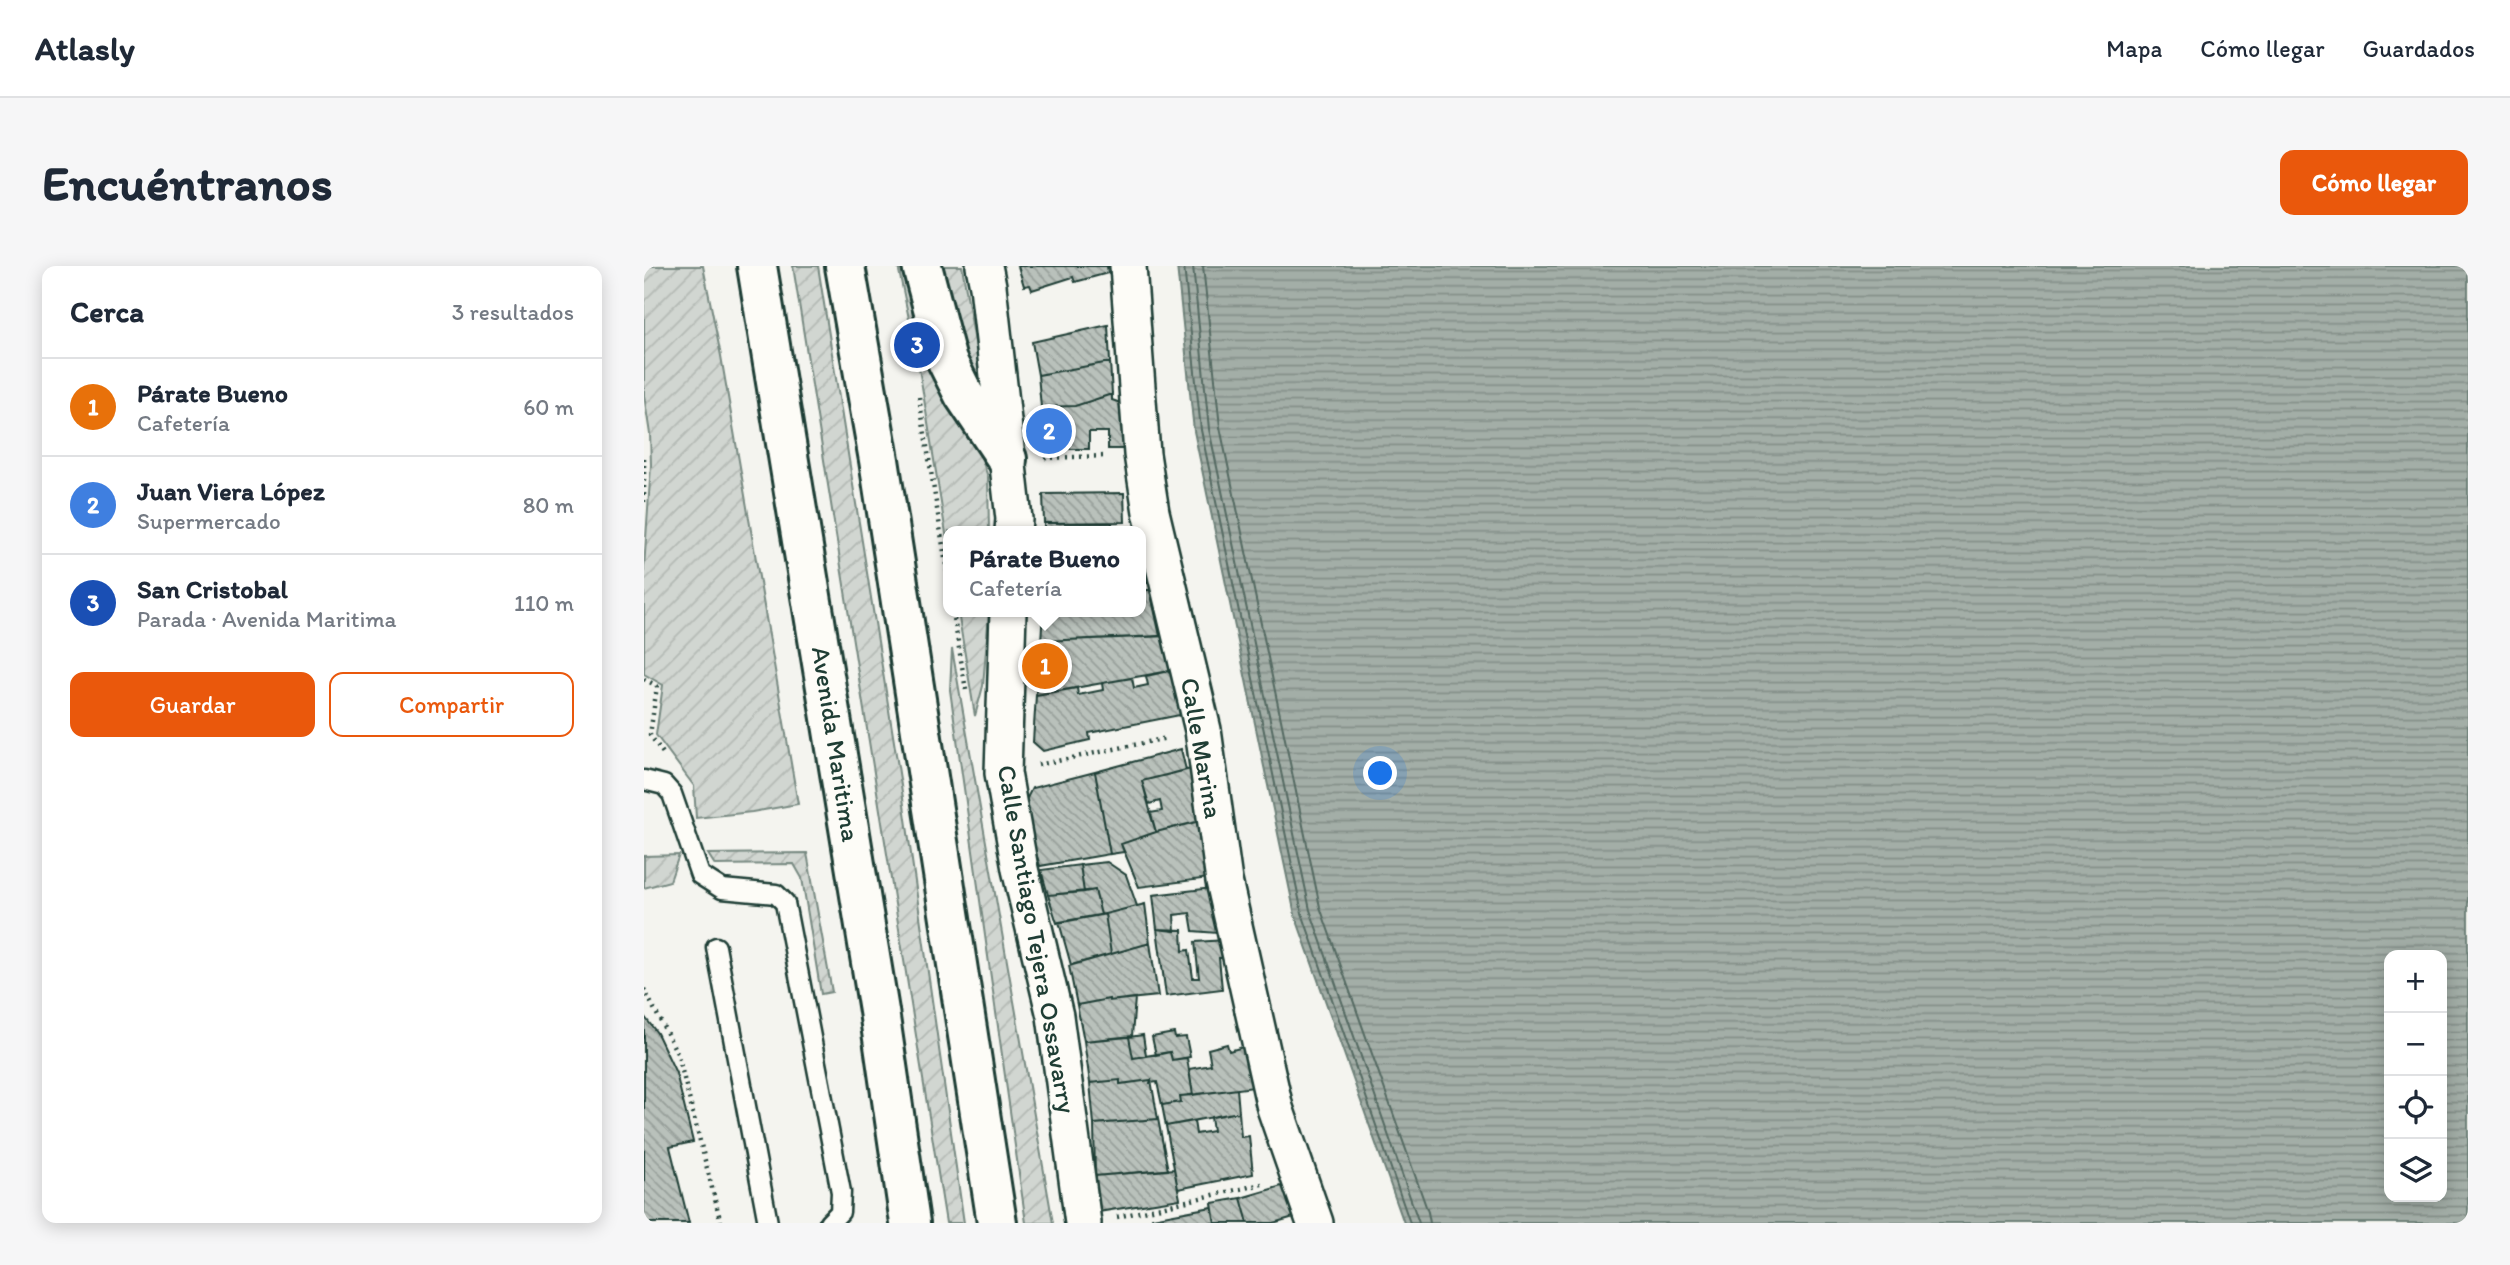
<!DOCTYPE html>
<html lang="es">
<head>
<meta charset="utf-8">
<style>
  body { margin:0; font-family:Itim,sans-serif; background:#f6f6f7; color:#1f2937 }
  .controls { position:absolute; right:21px; bottom:21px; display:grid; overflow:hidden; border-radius:14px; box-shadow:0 4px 18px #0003 }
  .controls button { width:63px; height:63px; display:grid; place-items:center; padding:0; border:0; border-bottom:2px solid #e0e1e3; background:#fff; color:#1f2937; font:35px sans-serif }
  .you { position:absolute; left:737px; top:508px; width:24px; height:24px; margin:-18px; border:5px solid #fff; border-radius:50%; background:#1a73e8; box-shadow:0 0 0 10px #1a73e833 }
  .badge { display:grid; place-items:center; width:46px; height:46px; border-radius:50%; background:#ea580c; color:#fff; font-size:23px; font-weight:700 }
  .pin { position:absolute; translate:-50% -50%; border:4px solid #fff; box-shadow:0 2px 7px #0006 }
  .popup { position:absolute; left:299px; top:260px; width:203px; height:91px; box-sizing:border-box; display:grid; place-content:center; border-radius:14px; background:#fff; filter:drop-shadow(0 2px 5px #0005); font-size:23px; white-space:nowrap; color:#747a83 }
  .popup b { font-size:26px; color:#1f2937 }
  .popup::after { content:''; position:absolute; left:50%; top:100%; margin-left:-14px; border:14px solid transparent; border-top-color:#fff }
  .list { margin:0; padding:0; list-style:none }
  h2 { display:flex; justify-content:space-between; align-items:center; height:91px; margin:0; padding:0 28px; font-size:30px }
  h2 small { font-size:23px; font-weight:400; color:#747a83 }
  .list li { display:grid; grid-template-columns:46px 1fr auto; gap:21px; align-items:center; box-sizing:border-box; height:98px; padding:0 28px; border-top:2px solid #e0e1e3 }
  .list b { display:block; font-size:26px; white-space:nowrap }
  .list p { margin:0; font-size:23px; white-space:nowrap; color:#747a83 }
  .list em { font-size:23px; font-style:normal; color:#747a83 }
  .actions { display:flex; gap:14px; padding:21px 28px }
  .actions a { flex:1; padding:16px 0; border:2px solid #ea580c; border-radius:14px; text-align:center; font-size:24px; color:#ea580c }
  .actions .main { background:#ea580c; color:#fff }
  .icon { flex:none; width:38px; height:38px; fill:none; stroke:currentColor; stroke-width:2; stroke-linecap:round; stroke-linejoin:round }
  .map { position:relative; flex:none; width:1824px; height:957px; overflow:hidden; border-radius:14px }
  header { display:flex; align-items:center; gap:42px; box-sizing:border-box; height:98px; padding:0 35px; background:#fff; border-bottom:2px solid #e0e1e3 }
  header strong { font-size:33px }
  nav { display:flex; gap:38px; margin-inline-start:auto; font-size:24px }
  .intro { display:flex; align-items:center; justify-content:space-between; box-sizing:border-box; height:168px; padding:0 42px }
  h1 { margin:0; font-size:49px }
  .button { padding:18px 32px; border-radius:14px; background:#ea580c; color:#fff; font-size:24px; font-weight:700 }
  main { display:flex; gap:42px; padding:0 42px }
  aside { flex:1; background:#fff; border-radius:14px; box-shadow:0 4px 18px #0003 }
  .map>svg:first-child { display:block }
  .garden { fill:url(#garden-furrows); stroke:#788a82; stroke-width:2 }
  .water { fill:url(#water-rules); stroke:#6e8179; stroke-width:2; fill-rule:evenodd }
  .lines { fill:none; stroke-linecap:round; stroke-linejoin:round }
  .shore { stroke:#546a62; stroke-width:2 }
  .building { fill:url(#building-back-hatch); stroke:#1f3d34; stroke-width:2 }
  .lane-casing { stroke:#1f3d34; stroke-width:23 }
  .street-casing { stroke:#1f3d34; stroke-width:40 }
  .highway-casing { stroke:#1f3d34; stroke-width:44 }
  .path { stroke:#1f3d34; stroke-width:4.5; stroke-dasharray:2 5; stroke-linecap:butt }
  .lane { stroke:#fdfcf7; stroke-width:18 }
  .street { stroke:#fdfcf7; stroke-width:35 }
  .highway { stroke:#fdfcf7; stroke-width:38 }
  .labels { text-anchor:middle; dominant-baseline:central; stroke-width:5; stroke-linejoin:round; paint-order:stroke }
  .street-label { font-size:26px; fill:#1f3d34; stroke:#fdfcf7 }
</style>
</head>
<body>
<header>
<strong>Atlasly</strong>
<nav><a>Mapa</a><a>Cómo llegar</a><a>Guardados</a></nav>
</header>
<div class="intro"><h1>Encuéntranos</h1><a class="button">Cómo llegar</a></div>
<main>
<aside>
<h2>Cerca<small>3 resultados</small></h2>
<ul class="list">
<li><span class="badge" style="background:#e8710a">1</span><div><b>Párate Bueno</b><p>Cafetería</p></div><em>60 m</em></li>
<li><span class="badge" style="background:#3f7fe0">2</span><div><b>Juan Viera López</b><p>Supermercado</p></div><em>80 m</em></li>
<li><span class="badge" style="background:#1a4fb4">3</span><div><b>San Cristobal</b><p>Parada · Avenida Maritima</p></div><em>110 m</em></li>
</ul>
<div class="actions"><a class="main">Guardar</a><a>Compartir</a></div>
</aside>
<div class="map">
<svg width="1824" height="957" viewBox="0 0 1824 957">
  <defs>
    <pattern id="garden-furrows" width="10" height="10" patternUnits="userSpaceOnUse" patternTransform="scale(1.75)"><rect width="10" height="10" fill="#d1d6d1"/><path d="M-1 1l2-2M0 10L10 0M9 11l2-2" fill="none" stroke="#b3b9b4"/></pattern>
    <pattern id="water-rules" width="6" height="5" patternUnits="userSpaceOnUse" patternTransform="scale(1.75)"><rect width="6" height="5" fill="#a3aea7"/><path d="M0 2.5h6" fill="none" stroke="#848f89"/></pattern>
    <pattern id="building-back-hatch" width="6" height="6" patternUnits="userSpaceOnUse" patternTransform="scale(1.75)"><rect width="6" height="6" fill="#b9c1bb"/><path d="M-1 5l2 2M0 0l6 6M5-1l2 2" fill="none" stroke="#969e99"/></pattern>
  </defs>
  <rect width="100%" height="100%" fill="#f4f4ef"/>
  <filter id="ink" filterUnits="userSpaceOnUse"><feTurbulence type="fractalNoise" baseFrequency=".0143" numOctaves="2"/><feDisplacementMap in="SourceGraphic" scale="14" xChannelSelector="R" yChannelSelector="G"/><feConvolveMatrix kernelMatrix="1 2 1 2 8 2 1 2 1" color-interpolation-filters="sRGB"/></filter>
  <g filter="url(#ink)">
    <path class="garden" d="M 0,0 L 59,0 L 77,90 L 154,538 L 108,546 L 52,552 L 50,520 L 12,469 L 19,419 L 0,408 L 0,302 L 7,199 L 6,168 L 0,129 Z
      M 149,0 L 174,0 L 259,532 L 320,957 L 302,957 Z
      M 254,0 L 263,0 L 293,101 L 337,191 L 344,211 L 345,265 L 305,265 L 305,286 L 274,96 Z
      M 293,0 L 318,0 L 339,123 L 331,119 Z
      M 314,346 L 345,346 L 339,420 L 331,450 Z
      M 308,383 L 409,957 L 382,957 L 306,424 Z
      M 163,587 L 188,726 L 177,728 L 158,612 L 150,598 L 71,599 L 64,588 Z
      M 35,589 L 26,615 L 0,622 L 0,590 Z"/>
    <path class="water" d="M 533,0 L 1824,0 L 1824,957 L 760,957 L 651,649 L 550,165 ZM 1745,689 L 1798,689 L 1798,931 L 1745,931 Z"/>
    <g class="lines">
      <path class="shore" d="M 540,0 L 557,164 L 658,647 L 766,957
        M 549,0 L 565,163 L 666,644 L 775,957
        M 559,0 L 576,161 L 676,641 L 784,946 L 786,957"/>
    </g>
    <path class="building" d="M 374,0 L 463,0 L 464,7 L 431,16 L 429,11 L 388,24 L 386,19 L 380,20 Z
      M 464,59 L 466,96 L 394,109 L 388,76 Z
      M 466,96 L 468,128 L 431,140 L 397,141 L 394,109 Z
      M 468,128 L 468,134 L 485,140 L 485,183 L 464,183 L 464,166 L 445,166 L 445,183 L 398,183 L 397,141 L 431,140 Z
      M 480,227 L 481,256 L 400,257 L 399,228 Z
      M 400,257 L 468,257 L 468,262 L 501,262 L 501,284 L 497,284 L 497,265 L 400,265 Z
      M 497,284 L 501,284 L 509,317 L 497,317 Z
      M 497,324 L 506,324 L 516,370 L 397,375 L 399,346 L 497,346 Z
      M 526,370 L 531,404 L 392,429 L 397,375 Z
      M 531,404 L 536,449 L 445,467 L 446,474 L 399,485 L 389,476 L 392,429 L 433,422 L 434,429 L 459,424 L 458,417 L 488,412 L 490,422 L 504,419 L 502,410 Z
      M 537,483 L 542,504 L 498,515 L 512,566 L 477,578 L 480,586 L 466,588 L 451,506 Z
      M 547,503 L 560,554 L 512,566 L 506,547 L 518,545 L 516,535 L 505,538 L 498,515 Z
      M 451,506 L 466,588 L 396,600 L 378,542 L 388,522 Z
      M 560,554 L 566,612 L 495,621 L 477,578 L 512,566 Z
      M 463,596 L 482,609 L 493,640 L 457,649 L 451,624 L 440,626 L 436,599 Z
      M 436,599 L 440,626 L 404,629 L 397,604 Z
      M 568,622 L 573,667 L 549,665 L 546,647 L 530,649 L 531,665 L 513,663 L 509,629 Z
      M 451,624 L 457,649 L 413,657 L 404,629 Z
      M 501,638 L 506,677 L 467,688 L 461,648 Z
      M 461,648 L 467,688 L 427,699 L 415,656 Z
      M 513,663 L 538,664 L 539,685 L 545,684 L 549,712 L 555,712 L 551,676 L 582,674 L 583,692 L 575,692 L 578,723 L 522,730 Z
      M 506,677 L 514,730 L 465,735 L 465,733 L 433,739 L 425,700 Z
      M 491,732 L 488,770 L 440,775 L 433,739 L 465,733 L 465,735 Z
      M 0,750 L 13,767 L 32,807 L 49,876 L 26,881 L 45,957 L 0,957 Z
      M 530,767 L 531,772 L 542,771 L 546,791 L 528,794 L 526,786 L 512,789 L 508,771 Z
      M 499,769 L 502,790 L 489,792 L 485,771 Z
      M 485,771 L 489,792 L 526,786 L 528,794 L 543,792 L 549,829 L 536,830 L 537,836 L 518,839 L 513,816 L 506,817 L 507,814 L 476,818 L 476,814 L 446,817 L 440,775 Z
      M 583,778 L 585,785 L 606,779 L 610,821 L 549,829 L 545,803 L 567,799 L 564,783 Z
      M 476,814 L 476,818 L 507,814 L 514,853 L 450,858 L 446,817 Z
      M 593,823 L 595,846 L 522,860 L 518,839 L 537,836 L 536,830 Z
      M 595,846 L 597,871 L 605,870 L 609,908 L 534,923 L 522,860 L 550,855 L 552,868 L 569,865 L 567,851 Z
      M 514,853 L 524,904 L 451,910 L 450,858 Z
      M 530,903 L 536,933 L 454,946 L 451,910 Z
      M 641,919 L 650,951 L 629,957 L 604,957 L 597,932 Z
      M 597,932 L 604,957 L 571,957 L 568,937 Z
      M 568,941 L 571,957 L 508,957 L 508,952 Z"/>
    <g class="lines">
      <defs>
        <path id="lane" d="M 0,514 L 20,519 L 28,528 L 56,609 L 78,623 L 132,628 L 141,637 L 197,926 L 196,946 L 185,957
          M 72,681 L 124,957"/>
        <path id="street" d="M 340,0 L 344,20 L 370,253 L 369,265
          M 484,0 L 498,188 L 507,246 L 559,464 L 580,615 L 631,842 L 671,957
          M 364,346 L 359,507 L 376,603 L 411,750 L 439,957"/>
        <path id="highway" d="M 113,0 L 235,745 L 266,957
          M 201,0 L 235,194 L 353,957
          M 278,0 L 303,95 L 320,129 L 363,193"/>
      </defs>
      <use href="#lane" class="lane-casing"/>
      <use href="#street" class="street-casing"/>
      <use href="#highway" class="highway-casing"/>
      <path class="path" d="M 275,131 L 305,317
        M 0,192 L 0,241
        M 401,192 L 462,190
        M 309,346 L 322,424
        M 0,413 L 13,420 L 6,469 L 21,490
        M 394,499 L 523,472
        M 0,723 L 34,789 L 77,957
        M 473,951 L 618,918"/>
      <use href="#lane" class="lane"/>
      <use href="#street" class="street"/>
      <use href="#highway" class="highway"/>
    </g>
  </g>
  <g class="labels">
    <g class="street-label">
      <text transform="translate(192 478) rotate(81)">Avenida Maritima</text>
      <text transform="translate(558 482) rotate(80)">Calle Marina</text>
      <text transform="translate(393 673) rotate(80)">Calle Santiago Tejera Ossavarry</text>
    </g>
  </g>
</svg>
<div class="controls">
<button>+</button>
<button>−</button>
<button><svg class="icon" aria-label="locate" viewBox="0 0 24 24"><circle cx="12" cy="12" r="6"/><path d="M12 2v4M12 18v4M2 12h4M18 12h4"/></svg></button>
<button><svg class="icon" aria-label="layers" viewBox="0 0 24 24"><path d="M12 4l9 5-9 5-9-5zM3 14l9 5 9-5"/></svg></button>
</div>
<div class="you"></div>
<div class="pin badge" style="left:401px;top:400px;background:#e8710a">1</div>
<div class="popup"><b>Párate Bueno</b>Cafetería</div>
<div class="pin badge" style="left:405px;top:165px;background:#3f7fe0">2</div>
<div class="pin badge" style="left:273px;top:79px;background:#1a4fb4">3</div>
</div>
</main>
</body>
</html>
